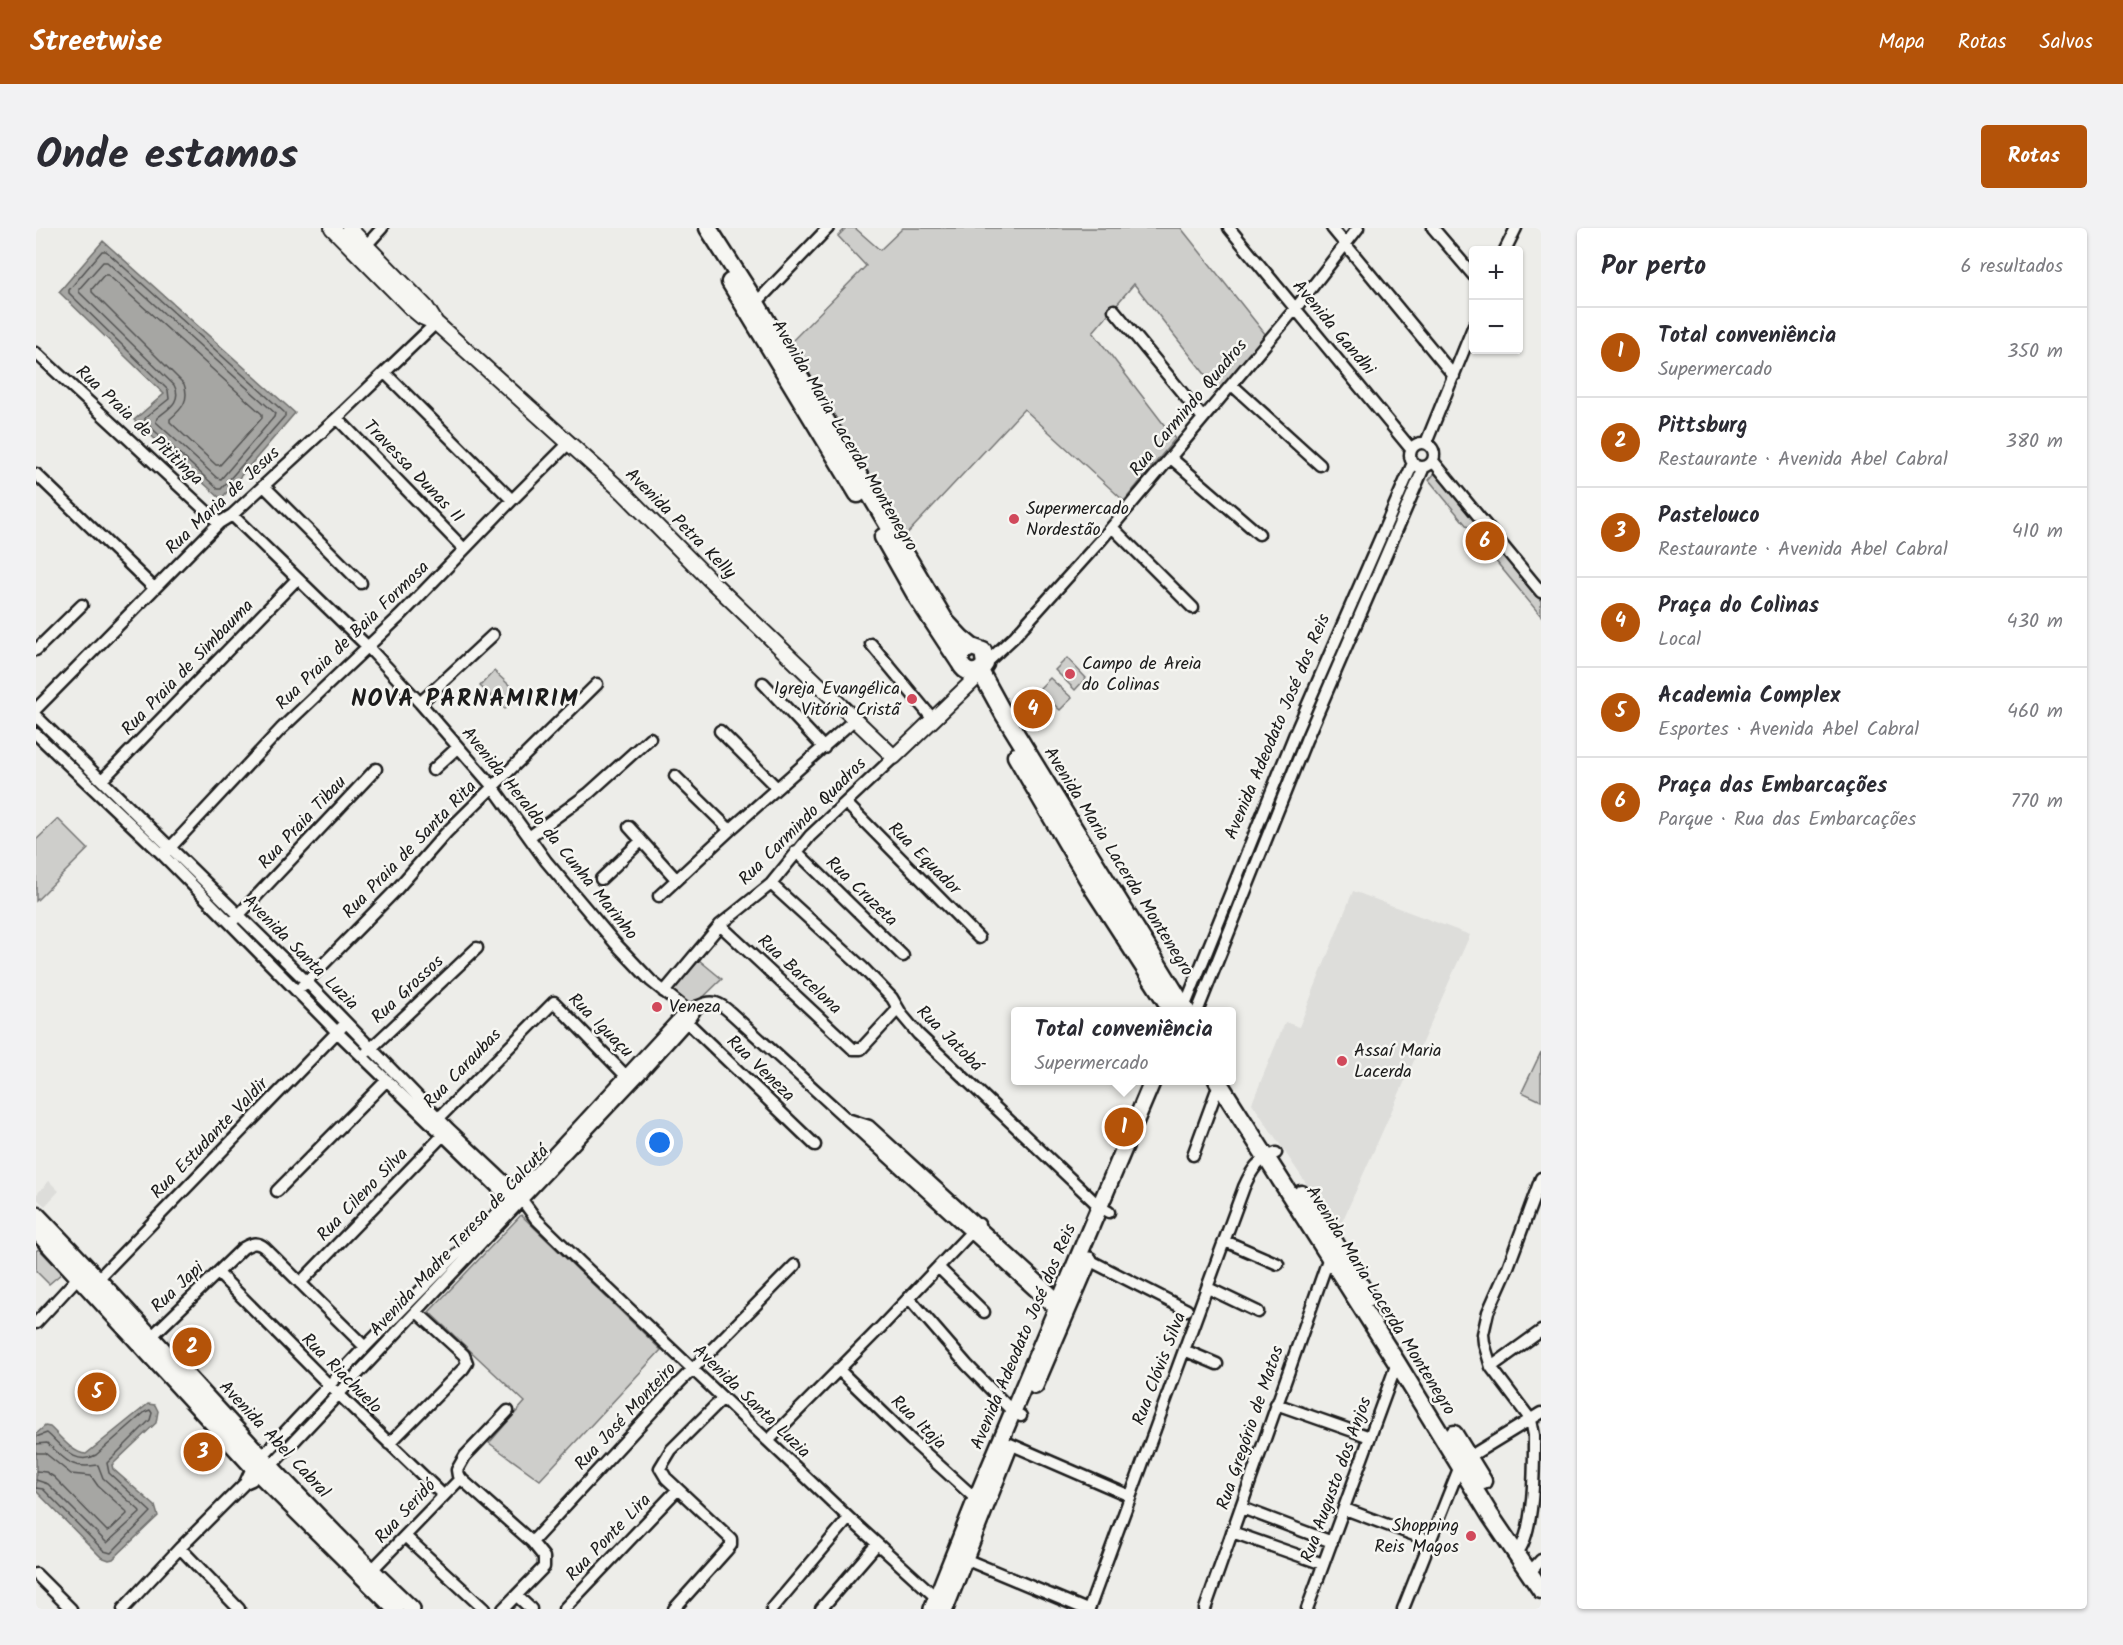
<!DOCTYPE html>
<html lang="pt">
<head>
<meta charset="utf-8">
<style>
  body { margin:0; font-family:Kalam,sans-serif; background:#f2f2f3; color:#2b2b33 }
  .controls { position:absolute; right:18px; top:18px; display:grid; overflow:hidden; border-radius:6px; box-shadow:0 2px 4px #0004 }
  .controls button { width:54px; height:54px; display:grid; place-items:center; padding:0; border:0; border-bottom:2px solid #e1e1e2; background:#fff; color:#2b2b33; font:30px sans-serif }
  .you { position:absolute; left:624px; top:915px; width:21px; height:21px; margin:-15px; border:4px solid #fff; border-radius:50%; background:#1a73e8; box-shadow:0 0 0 9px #1a73e833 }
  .badge { display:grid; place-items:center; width:39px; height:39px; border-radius:50%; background:#b45309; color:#fff; font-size:20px; font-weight:700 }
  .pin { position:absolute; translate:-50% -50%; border:3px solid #fff; box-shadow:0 2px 6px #0006 }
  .popup { position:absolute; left:975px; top:779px; width:225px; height:78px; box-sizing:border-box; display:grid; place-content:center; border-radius:6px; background:#fff; filter:drop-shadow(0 2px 4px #0005); font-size:20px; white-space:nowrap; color:#7c7c81 }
  .popup b { font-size:22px; color:#2b2b33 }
  .popup::after { content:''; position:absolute; left:50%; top:100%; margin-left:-12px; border:12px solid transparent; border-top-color:#fff }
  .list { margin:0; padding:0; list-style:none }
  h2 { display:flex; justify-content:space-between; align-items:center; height:78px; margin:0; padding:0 24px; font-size:26px }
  h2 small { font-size:20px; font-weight:400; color:#7c7c81 }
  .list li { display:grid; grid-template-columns:39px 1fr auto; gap:18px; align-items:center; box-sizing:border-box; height:90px; padding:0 24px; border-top:2px solid #e1e1e2 }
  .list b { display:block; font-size:22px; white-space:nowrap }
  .list p { margin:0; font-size:20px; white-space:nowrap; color:#7c7c81 }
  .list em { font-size:20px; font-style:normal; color:#7c7c81 }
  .map { position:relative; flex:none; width:1505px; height:1381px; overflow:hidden; border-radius:6px }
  header { display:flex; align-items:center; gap:36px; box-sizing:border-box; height:84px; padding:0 30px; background:#b45309; color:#fff }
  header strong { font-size:28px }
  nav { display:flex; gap:33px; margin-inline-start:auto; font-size:21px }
  .intro { display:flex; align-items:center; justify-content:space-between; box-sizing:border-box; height:144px; padding:0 36px }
  h1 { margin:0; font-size:42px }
  .button { padding:15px 27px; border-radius:6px; background:#b45309; color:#fff; font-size:21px; font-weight:700 }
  main { display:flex; gap:36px; padding:0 36px }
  aside { flex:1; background:#fff; border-radius:6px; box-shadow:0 2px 4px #0004 }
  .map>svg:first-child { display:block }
  .built { fill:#ddddda }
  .green { fill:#cececb; stroke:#757574; stroke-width:1.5 }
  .water { fill:#a6a6a3; stroke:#6f6f6d; stroke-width:1.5 }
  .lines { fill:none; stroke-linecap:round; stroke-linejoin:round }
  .shore { stroke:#535352; stroke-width:1.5 }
  .minor-casing { stroke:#1c1c1c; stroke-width:15 }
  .tertiary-casing { stroke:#1c1c1c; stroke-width:18 }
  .secondary-casing { stroke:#1c1c1c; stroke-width:20 }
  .primary-casing { stroke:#1c1c1c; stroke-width:21 }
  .minor { stroke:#f6f6f2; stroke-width:10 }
  .tertiary { stroke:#f6f6f2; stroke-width:14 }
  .secondary { stroke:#f6f6f2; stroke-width:15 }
  .primary { stroke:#f6f6f2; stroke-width:16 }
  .poi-dot { fill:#d1495b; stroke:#f6f6f2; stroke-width:2 }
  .labels { text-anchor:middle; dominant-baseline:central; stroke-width:5; stroke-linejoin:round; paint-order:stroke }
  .street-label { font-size:18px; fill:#1c1c1c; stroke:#f6f6f2 }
  .poi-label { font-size:18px; fill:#1c1c1c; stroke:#f6f6f2; text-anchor:start }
  .district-label { font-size:24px; font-weight:bold; letter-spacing:1.5px; fill:#1c1c1c; stroke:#f6f6f2 }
</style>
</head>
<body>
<header>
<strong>Streetwise</strong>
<nav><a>Mapa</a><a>Rotas</a><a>Salvos</a></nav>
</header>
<div class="intro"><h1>Onde estamos</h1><a class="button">Rotas</a></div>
<main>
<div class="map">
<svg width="1505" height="1381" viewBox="0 0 1505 1381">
  <rect width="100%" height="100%" fill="#edede9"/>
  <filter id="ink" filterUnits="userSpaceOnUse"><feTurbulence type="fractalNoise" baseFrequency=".0167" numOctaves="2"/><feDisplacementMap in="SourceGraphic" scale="12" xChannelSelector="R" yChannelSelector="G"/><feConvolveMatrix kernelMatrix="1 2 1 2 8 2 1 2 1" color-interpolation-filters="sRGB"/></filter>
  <g filter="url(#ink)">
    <path class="built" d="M 1317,663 L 1434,707 L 1302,1003 L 1216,875 L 1249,794 L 1263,799 Z
      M 13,953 L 23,963 L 9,978 L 0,970 L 0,967 Z"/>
    <path class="green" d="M 810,0 L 819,0 L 844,22 L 867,0 L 1145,0 L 1230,107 L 1183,164 L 1098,56 L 1057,104 L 1139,211 L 1088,273 L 988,181 L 868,309 L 753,116 L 830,38 L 802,8 Z
      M 1399,245 L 1505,373 L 1505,388 L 1393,252 Z
      M 1031,430 L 1050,450 L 1039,462 L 1019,442 Z
      M 458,443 L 483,466 L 469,481 L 444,458 Z
      M 1014,450 L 1036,470 L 1024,482 L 1002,462 Z
      M 22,591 L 52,621 L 0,673 L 0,612 Z
      M 663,732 L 686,751 L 656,780 L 636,763 Z
      M 1505,824 L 1505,873 L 1486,864 Z
      M 485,987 L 625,1122 L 504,1252 L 453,1215 L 489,1174 L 393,1084 Z
      M 3,1021 L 26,1045 L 13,1056 L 0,1043 L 0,1023 Z"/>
    <path class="water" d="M 67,13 L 259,185 L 185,271 L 98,192 L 128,166 L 23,64 Z
      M 112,1176 L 119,1177 L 122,1183 L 120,1195 L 76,1237 L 77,1241 L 119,1278 L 122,1288 L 77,1331 L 73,1332 L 65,1329 L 0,1263 L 0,1206 L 9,1198 L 14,1199 C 24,1208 36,1225 50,1226 Z"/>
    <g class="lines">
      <path class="shore" d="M 66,23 L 70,23 L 249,185 L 249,188 L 185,261 L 182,261 L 109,194 L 109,190 L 133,171 L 132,162 L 33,65 L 33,62 Z
        M 67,34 L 71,34 L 239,185 L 238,189 L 185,251 L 181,250 L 120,194 L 121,190 C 132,181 147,173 138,157 L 43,64 L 43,61 Z
        M 68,47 L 72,47 L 226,186 L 226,190 L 184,237 L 180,237 L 134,194 L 134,191 C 146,181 154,172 148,156 L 56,64 L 56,61 Z
        M 0,1209 L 11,1205 C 26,1218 39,1239 60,1227 L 109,1184 L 114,1182 L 116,1185 L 114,1192 L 71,1235 L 73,1245 L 115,1284 L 75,1325 L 68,1323 L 7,1261 L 0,1260
        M 0,1216 L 11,1215 C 32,1233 33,1241 62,1237 L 67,1250 L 103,1282 L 104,1285 L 71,1315 L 12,1256 L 0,1252
        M 0,1225 L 9,1225 L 35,1246 L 55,1248 L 62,1258 L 90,1283 L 91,1286 L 74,1302 L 71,1303 L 18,1249 L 10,1244 L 0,1243"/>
      <defs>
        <path id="minor" d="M 1193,0 L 1375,221
          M 1296,0 L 1418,148
          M 1397,0 L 1438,48
          M 326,22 L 346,0
          M 1469,22 L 1480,0
          M 720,75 L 792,0
          M 1078,82 L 1167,190
          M 0,125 L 183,295
          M 349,145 L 476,272
          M 1196,157 L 1284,237
          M 301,190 L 428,321
          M1374 227a12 12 0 1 1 24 0a12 12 0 1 1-24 0Z
          M 1390,215 L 1438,97
          M 1135,230 L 1223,306
          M 1397,233 L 1505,364
          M 0,246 L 118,360
          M 228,258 L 325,355
          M 196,287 L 332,419 L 384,475 L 457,559 L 510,633 L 579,715 L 615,753 L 655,785
          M 1076,299 L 1157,380
          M 835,416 L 896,490
          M 0,422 L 46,377
          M 949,436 L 978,409 L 1065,312 L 1259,81 L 1322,0
          M 727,455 L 788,520
          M 384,475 L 457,407
          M 0,481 L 183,295 L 196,287 L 301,190 L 400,95
          M 0,488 L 271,754 L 413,901 L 481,965 L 500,991 L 545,1035 L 813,1290 L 904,1373
          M 684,503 L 741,560
          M 0,506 L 127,627 L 301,804 L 479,977
          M 397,542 L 422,519
          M 639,548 L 694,602
          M 66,552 L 261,351
          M 810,575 L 943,710
          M 593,599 L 640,651
          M 493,609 L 553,565 L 614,510
          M 131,623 L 245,501 L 364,388 L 476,272 L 534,214
          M 760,623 L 867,728
          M 565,651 L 605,613
          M 735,656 L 827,740 L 856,770 L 866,787 L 882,806 L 1064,979 L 1073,984
          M 623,668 L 694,602 L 819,491
          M 198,692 L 340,541
          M 684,697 L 817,821 L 825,821 L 862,781
          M 266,758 L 360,662 L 410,605 L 561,456
          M 628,764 L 684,697 L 735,656 L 774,608 L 858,529
          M 1148,780 L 1258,508 L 1377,235
          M 1161,784 L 1270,512 L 1388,239
          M 648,791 L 779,917
          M 331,824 L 441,720
          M 811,891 L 833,898 L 1028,1076
          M 399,894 L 518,774 L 592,850
          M 1157,927 L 1183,856
          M 241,963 L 351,852
          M 1189,1013 L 1242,1036
          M 1047,1029 L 1151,1082
          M 902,1039 L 948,1084
          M 182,1045 L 293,1157 L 407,1267
          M 61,1052 L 306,799
          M 264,1055 L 412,902
          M 1172,1060 L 1222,1084
          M 873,1070 L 931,1137 L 977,1184 L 985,1188
          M 0,1095 L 46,1045
          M 111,1113 L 207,1020 C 216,1015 221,1013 229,1020 L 329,1119
          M 1148,1122 L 1181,1136
          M 1455,1139 L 1505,1103
          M 802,1141 L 875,1212 L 940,1271
          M 1240,1176 L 1334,1209
          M 732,1213 L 845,1099 L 943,996
          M 353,1216 L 427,1141 L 431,1135 L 428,1127 L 381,1084
          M 974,1216 L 1094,1268
          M 1433,1229 L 1505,1185
          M 231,1242 L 607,843 L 651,794 L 662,778
          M 209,1255 L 217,1238 L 329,1119 L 481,965 L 645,788 C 651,782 655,781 663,778 C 677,771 684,775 695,785 L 1023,1085
          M 1206,1280 L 1296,1314
          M 1309,1281 L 1394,1313
          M 1196,1304 L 1287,1336
          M 370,1309 L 448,1381
          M 496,1314 L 637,1161 L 759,1037
          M 144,1320 L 203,1381
          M 1481,1325 C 1499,1305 1498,1235 1498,1207 L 1495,1192 L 1455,1139 L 1448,1115 L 1447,1106 L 1452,1084 L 1472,1039 L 1505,950
          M 924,1329 L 1049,1381
          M 1494,1344 L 1505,1332
          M 0,1346 L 35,1381
          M 331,1347 L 425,1250
          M 481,1368 L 495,1381
          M 87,1381 L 144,1320 L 209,1255 L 216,1252
          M 467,1381 L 508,1339 L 508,1329 L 496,1314 L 422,1248 L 421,1242 L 429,1228 L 472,1183
          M 528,1381 L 642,1261
          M 638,1381 L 690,1323 L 695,1317 L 695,1311 L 630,1250 L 624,1240 L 635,1222 L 687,1170
          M 736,1381 L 813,1290
          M 785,1381 L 841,1316
          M 1053,1381 L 1208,959 C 1215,943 1222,931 1240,925
          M 1169,1381 L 1293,1029
          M 1271,1381 L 1361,1135
          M 1367,1381 L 1424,1238"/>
        <path id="tertiary" d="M 296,0 L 374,79 L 386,89 L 400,95
          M 313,0 L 390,79 L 400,95 L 587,264 L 672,350 L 858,529 L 937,453"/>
        <path id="secondary" d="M 0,986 C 127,1117 243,1256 376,1381
          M 0,1003 L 225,1248 L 359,1381
          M 999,1158 L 1053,1032
          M 896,1381 L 940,1271 L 1117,852
          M 909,1381 L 973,1219"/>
        <path id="primary" d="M 672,0 L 720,75 L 910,394 L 925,410 L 936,419 L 947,423 L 949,436 C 943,447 930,447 924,435 L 926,424 L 936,419
          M 694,54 L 822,266
          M 847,309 L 882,371 L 924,435
          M 944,443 L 967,485 L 1151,784
          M 980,528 L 1058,662 L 1137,784
          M 1181,852 L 1361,1135 L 1454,1287 L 1505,1362
          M 1265,966 L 1288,997 L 1332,1070
          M 1418,1206 L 1447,1253"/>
      </defs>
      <use href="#minor" class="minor-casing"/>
      <use href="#tertiary" class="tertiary-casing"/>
      <use href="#secondary" class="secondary-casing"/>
      <use href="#primary" class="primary-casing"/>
      <use href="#minor" class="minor"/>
      <use href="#tertiary" class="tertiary"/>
      <use href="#secondary" class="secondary"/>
      <use href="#primary" class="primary"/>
    </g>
  </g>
  <g class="poi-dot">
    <circle cx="978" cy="291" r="6"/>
    <circle cx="1034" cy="446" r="6"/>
    <circle cx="876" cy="471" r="6"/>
    <circle cx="621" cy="779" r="6"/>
    <circle cx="1306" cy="833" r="6"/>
    <circle cx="1435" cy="1308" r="6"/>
  </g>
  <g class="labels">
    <g class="street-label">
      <text transform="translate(1297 100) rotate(50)">Avenida Gandhi</text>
      <text transform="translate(1153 180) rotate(-50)">Rua Carmindo Quadros</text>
      <text transform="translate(103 198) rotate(43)">Rua Praia de Pititinga</text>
      <text transform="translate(808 208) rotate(59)">Avenida Maria Lacerda Montenegro</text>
      <text transform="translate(377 244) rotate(46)">Travessa Dunas II</text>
      <text transform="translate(187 273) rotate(-43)">Rua Maria de Jesus</text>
      <text transform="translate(644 296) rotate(45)">Avenida Petra Kelly</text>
      <text transform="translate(317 408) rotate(-44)">Rua Praia de Baia Formosa</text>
      <text transform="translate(152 440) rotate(-46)">Rua Praia de Simbauma</text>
      <text transform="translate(1242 499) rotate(-67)">Avenida Adeodato José dos Reis</text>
      <text transform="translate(767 594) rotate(-45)">Rua Carmindo Quadros</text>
      <text transform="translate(267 595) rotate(-47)">Rua Praia Tibau</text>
      <text transform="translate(513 606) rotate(51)">Avenida Heraldo da Cunha Marinho</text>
      <text transform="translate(374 622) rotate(-46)">Rua Praia de Santa Rita</text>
      <text transform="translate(888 631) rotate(45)">Rua Equador</text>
      <text transform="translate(1082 634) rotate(58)">Avenida Maria Lacerda Montenegro</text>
      <text transform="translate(825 664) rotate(44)">Rua Cruzeta</text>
      <text transform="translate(264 725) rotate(45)">Avenida Santa Luzia</text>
      <text transform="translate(763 747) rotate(43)">Rua Barcelona</text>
      <text transform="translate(372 762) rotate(-43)">Rua Grossos</text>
      <text transform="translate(564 798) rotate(45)">Rua Iguaçu</text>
      <text transform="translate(913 811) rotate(45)">Rua Jatobá</text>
      <text transform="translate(427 841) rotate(-46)">Rua Caraubas</text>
      <text transform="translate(724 841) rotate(44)">Rua Veneza</text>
      <text transform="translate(174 911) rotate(-46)">Rua Estudante Valdir</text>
      <text transform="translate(327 967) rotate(-46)">Rua Cileno Silva</text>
      <text transform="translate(424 1013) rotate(-47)">Avenida Madre Teresa de Calcutá</text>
      <text transform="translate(142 1060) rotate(-43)">Rua Japi</text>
      <text transform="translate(1344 1073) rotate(58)">Avenida Maria Lacerda Montenegro</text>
      <text transform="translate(988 1109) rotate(-67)">Avenida Adeodato José dos Reis</text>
      <text transform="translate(1124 1141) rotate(-69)">Rua Clóvis Silva</text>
      <text transform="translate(305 1146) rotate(45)">Rua Riachuelo</text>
      <text transform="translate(715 1174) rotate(44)">Avenida Santa Luzia</text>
      <text transform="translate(590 1189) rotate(-47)">Rua José Monteiro</text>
      <text transform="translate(882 1195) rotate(44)">Rua Itaja</text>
      <text transform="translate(1215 1200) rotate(-71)">Rua Gregório de Matos</text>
      <text transform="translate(238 1212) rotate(47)">Avenida Abel Cabral</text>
      <text transform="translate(1301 1252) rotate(-70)">Rua Augusto dos Anjos</text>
      <text transform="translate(370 1284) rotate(-47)">Rua Seridó</text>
      <text transform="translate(573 1310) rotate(-46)">Rua Ponte Lira</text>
    </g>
    <g class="poi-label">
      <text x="990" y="281">Supermercado<tspan x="990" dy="21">Nordestão</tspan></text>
      <text x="1046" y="436">Campo de Areia<tspan x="1046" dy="21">do Colinas</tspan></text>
      <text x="864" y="461" text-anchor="end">Igreja Evangélica<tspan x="864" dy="21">Vitória Cristã</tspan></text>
      <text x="633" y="779">Veneza</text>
      <text x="1318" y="823">Assaí Maria<tspan x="1318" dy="21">Lacerda</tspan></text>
      <text x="1423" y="1298" text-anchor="end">Shopping<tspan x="1423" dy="21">Reis Magos</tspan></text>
    </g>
    <g class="district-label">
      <text x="429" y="471">NOVA PARNAMIRIM</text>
    </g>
  </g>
</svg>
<div class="controls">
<button>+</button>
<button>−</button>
</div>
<div class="you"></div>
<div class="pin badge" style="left:1088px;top:899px">1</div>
<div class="popup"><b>Total conveniência</b>Supermercado</div>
<div class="pin badge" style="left:156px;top:1119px">2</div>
<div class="pin badge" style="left:167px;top:1224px">3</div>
<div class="pin badge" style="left:997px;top:481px">4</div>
<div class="pin badge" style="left:61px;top:1164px">5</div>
<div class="pin badge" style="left:1449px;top:313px">6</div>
</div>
<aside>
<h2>Por perto<small>6 resultados</small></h2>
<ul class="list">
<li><span class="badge">1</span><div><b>Total conveniência</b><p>Supermercado</p></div><em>350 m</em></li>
<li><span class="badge">2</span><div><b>Pittsburg</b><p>Restaurante · Avenida Abel Cabral</p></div><em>380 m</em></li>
<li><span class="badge">3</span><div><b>Pastelouco</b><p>Restaurante · Avenida Abel Cabral</p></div><em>410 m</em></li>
<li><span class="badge">4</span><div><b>Praça do Colinas</b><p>Local</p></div><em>430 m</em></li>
<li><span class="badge">5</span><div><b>Academia Complex</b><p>Esportes · Avenida Abel Cabral</p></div><em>460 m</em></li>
<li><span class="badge">6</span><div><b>Praça das Embarcações</b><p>Parque · Rua das Embarcações</p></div><em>770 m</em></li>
</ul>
</aside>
</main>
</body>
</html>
